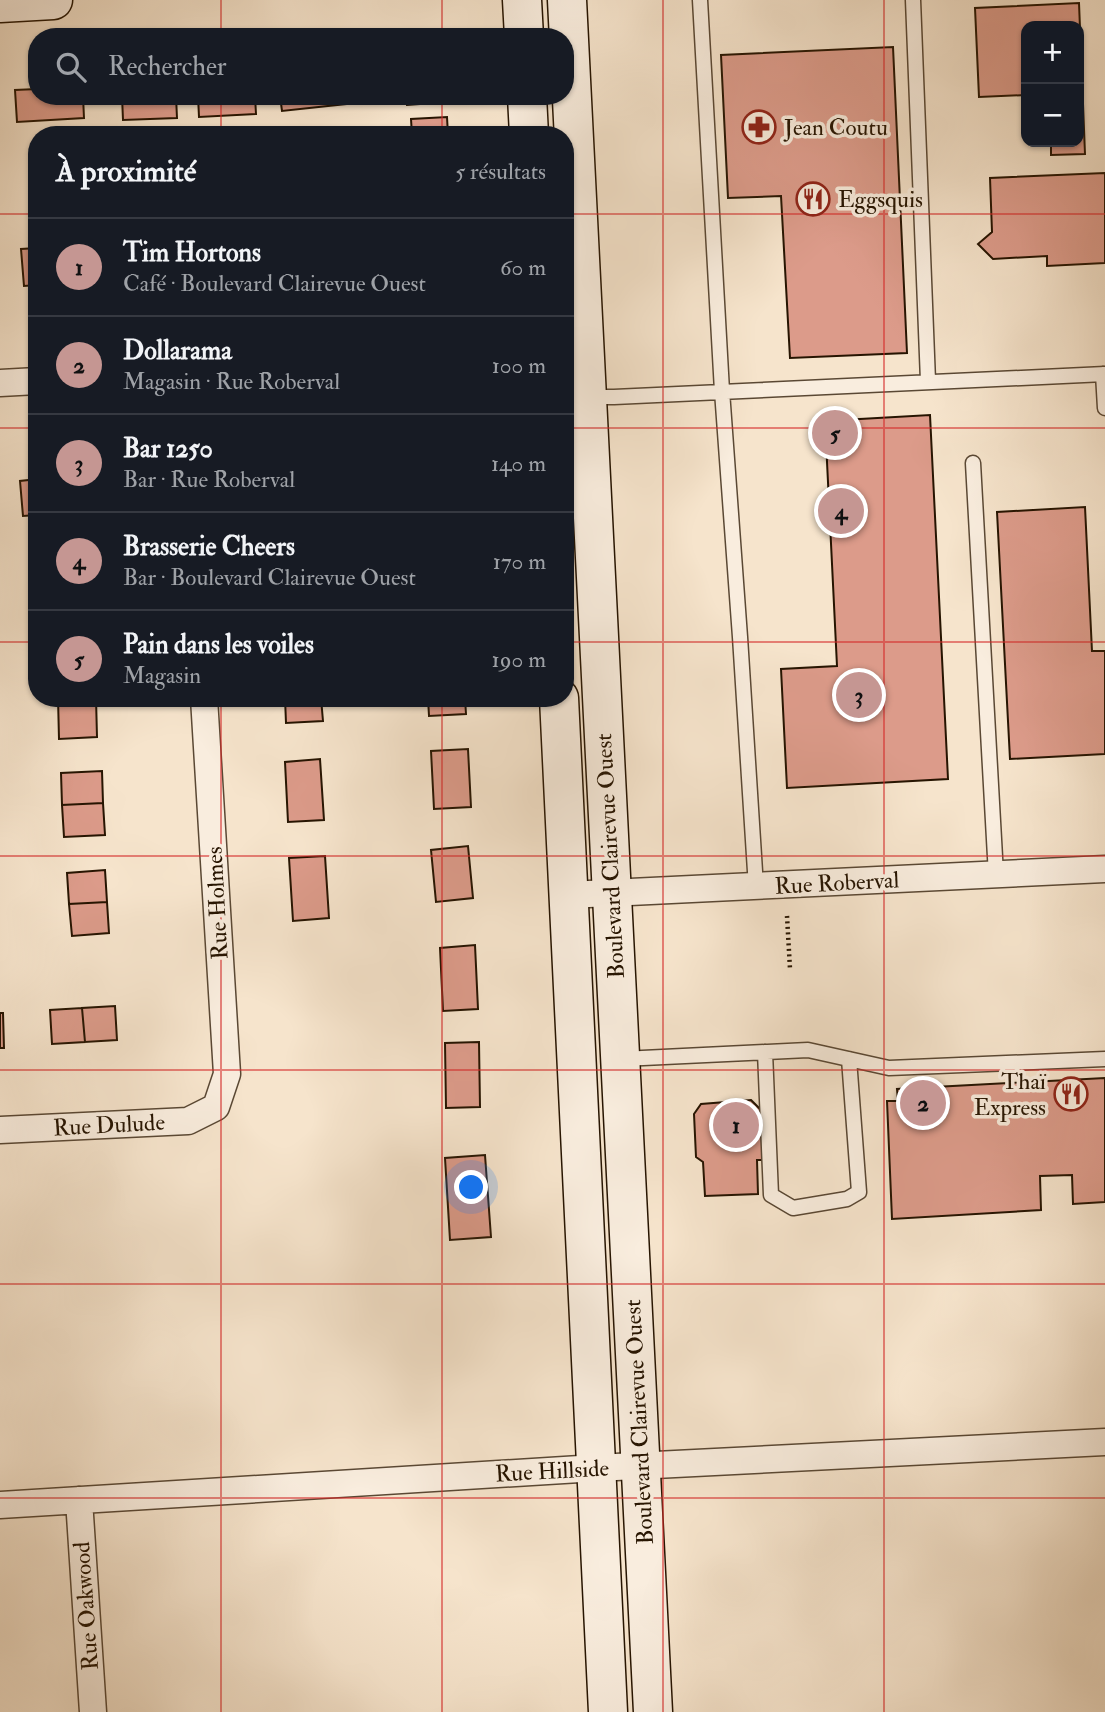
<!DOCTYPE html>
<html lang="fr">
<head>
<meta charset="utf-8">
<style>
  body { margin:0; font-family:"IM FELL Double Pica",serif; background:#242831; color:#f1f3f6 }
  .controls { position:absolute; right:21px; top:21px; display:grid; overflow:hidden; border-radius:14px; box-shadow:0 2px 5px #0004 }
  .controls button { width:63px; height:63px; display:grid; place-items:center; padding:0; border:0; border-bottom:2px solid #363941; background:#171b24; color:#f1f3f6; font:35px sans-serif }
  .you { position:absolute; left:472px; top:1188px; width:24px; height:24px; margin:-18px; border:5px solid #fff; border-radius:50%; background:#1a73e8; box-shadow:0 0 0 10px #1a73e833 }
  .badge { display:grid; place-items:center; width:46px; height:46px; border-radius:50%; background:#c59692; color:#111; font-size:23px; font-weight:700 }
  .pin { position:absolute; translate:-50% -50%; border:4px solid #fff; box-shadow:0 2px 7px #0006 }
  .list { margin:0; padding:0; list-style:none }
  h2 { display:flex; justify-content:space-between; align-items:center; height:91px; margin:0; padding:0 28px; font-size:30px }
  h2 small { font-size:23px; font-weight:400; color:#9ea1a6 }
  .list li { display:grid; grid-template-columns:46px 1fr auto; gap:21px; align-items:center; box-sizing:border-box; height:98px; padding:0 28px; border-top:2px solid #363941 }
  .list b { display:block; font-size:26px; white-space:nowrap }
  .list p { margin:0; font-size:23px; white-space:nowrap; color:#9ea1a6 }
  .list em { font-size:23px; font-style:normal; color:#9ea1a6 }
  .icon { flex:none; width:38px; height:38px; fill:none; stroke:currentColor; stroke-width:2; stroke-linecap:round; stroke-linejoin:round }
  .map { position:relative; flex:none; width:1105px; height:1712px; overflow:hidden }
  .search { position:absolute; background:#171b24; box-shadow:0 2px 5px #0004; left:28px; top:28px; width:546px; height:77px; display:flex; align-items:center; gap:18px; box-sizing:border-box; padding:0 24px; border-radius:28px; color:#9ea1a6; font-size:26px }
  .panel { position:absolute; background:#171b24; box-shadow:0 2px 5px #0004; left:28px; top:126px; width:546px; height:581px; border-radius:28px }
  .map>svg:first-child { display:block }
  .building { fill:#dc9b8a; stroke:#261401; stroke-width:2 }
  .lines { fill:none; stroke-linecap:round; stroke-linejoin:round }
  .lane-casing { stroke:#5a4834; stroke-width:17 }
  .street-casing { stroke:#5a4834; stroke-width:29 }
  .secondary-casing { stroke:#261401; stroke-width:41 }
  .path { stroke:#261401; stroke-width:4.5; stroke-dasharray:2 3.5; stroke-linecap:butt }
  .lane { stroke:#f9edde; stroke-width:14 }
  .street { stroke:#f9edde; stroke-width:26 }
  .secondary { stroke:#f9edde; stroke-width:38 }
  .grid { fill:none; stroke:#d62828; stroke-width:2; stroke-opacity:0.55 }
  .labels { text-anchor:middle; dominant-baseline:central; stroke-width:7; stroke-linejoin:round; paint-order:stroke }
  .poi-label { font-size:23px; fill:#261401; stroke:#f9edde; text-anchor:start }
  .street-label { font-size:23px; fill:#261401; stroke:#f9edde }
</style>
</head>
<body>
<div class="map">
<svg width="1105" height="1712" viewBox="0 0 1105 1712">
  <rect width="100%" height="100%" fill="#f6e4cc"/>
  <filter id="stains"><feTurbulence type="fractalNoise" baseFrequency=".00286" numOctaves="4"/><feColorMatrix values="0 0 0 0 .2 0 0 0 0 .09 0 0 0 0 .02 0 0 0 .5 -.17"/></filter>
  <radialGradient id="worn" r=".72"><stop offset=".6" stop-color="#630" stop-opacity="0"/><stop offset="1" stop-color="#630" stop-opacity=".3"/></radialGradient>
  <path class="building" d="M 1079,3 L 1085,154 L 1051,155 L 1051,142 L 1079,142 L 1079,26 L 1026,26 L 1026,95 L 979,97 L 975,8 Z
    M 893,47 L 907,353 L 790,358 L 781,196 L 728,198 L 721,55 Z
    M 37,89 L 37,96 L 83,96 L 84,118 L 17,122 L 15,90 Z
    M 122,96 L 176,96 L 177,118 L 123,120 Z
    M 198,96 L 255,96 L 256,114 L 199,117 Z
    M 280,96 L 346,96 L 346,104 L 282,111 Z
    M 406,96 L 446,96 L 447,102 L 407,105 Z
    M 447,117 L 448,135 L 412,135 L 411,119 Z
    M 1105,173 L 1105,263 L 1047,266 L 1047,256 L 993,259 L 978,244 L 992,232 L 990,178 Z
    M 37,248 L 37,285 L 24,286 L 21,249 Z
    M 930,415 L 948,779 L 787,788 L 781,669 L 837,666 L 825,421 Z
    M 37,479 L 37,515 L 23,516 L 20,481 Z
    M 1085,507 L 1092,651 L 1105,651 L 1105,754 L 1010,759 L 997,512 Z
    M 58,698 L 96,698 L 97,737 L 59,739 Z
    M 285,698 L 321,698 L 323,721 L 286,723 Z
    M 428,698 L 465,698 L 466,714 L 429,716 Z
    M 468,749 L 471,807 L 434,809 L 431,751 Z
    M 320,759 L 324,820 L 288,822 L 285,762 Z
    M 102,771 L 103,803 L 62,805 L 61,773 Z
    M 103,803 L 105,835 L 64,837 L 62,805 Z
    M 468,846 L 473,898 L 436,902 L 431,850 Z
    M 325,856 L 329,918 L 293,921 L 289,858 Z
    M 105,870 L 107,902 L 69,904 L 67,873 Z
    M 107,902 L 109,933 L 72,936 L 69,904 Z
    M 475,945 L 478,1009 L 443,1011 L 440,948 Z
    M 115,1006 L 117,1040 L 85,1042 L 82,1008 Z
    M 82,1008 L 85,1042 L 52,1044 L 50,1010 Z
    M 0,1013 L 3,1013 L 4,1048 L 0,1048 Z
    M 479,1042 L 480,1107 L 446,1108 L 445,1043 Z
    M 1105,1078 L 1105,1202 L 1073,1204 L 1072,1175 L 1040,1176 L 1041,1210 L 892,1219 L 887,1101 L 898,1101 L 897,1089 Z
    M 751,1100 L 761,1110 L 763,1160 L 757,1160 L 758,1194 L 705,1196 L 703,1162 L 696,1157 L 694,1114 L 701,1104 Z
    M 485,1155 L 491,1237 L 450,1240 L 445,1158 Z"/>
  <g class="lines">
    <defs>
      <path id="lane" d="M 700,0 L 722,391 L 740,637 L 756,887
        M 913,0 L 928,381
        M 1103,374 L 1105,408
        M 565,379 L 587,397 L 614,397 L 1105,374
        M 973,463 L 996,875
        M 765,1052 L 771,1195 L 793,1208 L 847,1199 L 859,1192 L 849,1059
        M 622,1059 L 808,1050 L 889,1068 L 1105,1059"/>
      <path id="street" d="M 0,383 L 37,381
        M 568,895 L 1105,869
        M 0,1130 L 188,1121 L 216,1107 L 227,1074 L 204,698
        M 79,1500 L 93,1712
        M 0,1505 L 596,1468 L 1105,1442"/>
      <path id="secondary" d="M 522,0 L 524,37
        M 567,0 L 653,1712
        M 0,3 L 53,0
        M 527,96 L 529,135
        M 559,698 L 608,1712"/>
    </defs>
    <use href="#lane" class="lane-casing"/>
    <use href="#street" class="street-casing"/>
    <use href="#secondary" class="secondary-casing"/>
    <path class="path" d="M 787,916 L 790,969"/>
    <use href="#lane" class="lane"/>
    <use href="#street" class="street"/>
    <use href="#secondary" class="secondary"/>
  </g>
  <path class="grid" d="M 221,0 L 221,37M 442,0 L 442,37M 663,0 L 663,1712M 884,0 L 884,1712M 221,96 L 221,135M 442,96 L 442,135M 0,214 L 37,214M 565,214 L 1105,214M 0,428 L 37,428M 565,428 L 1105,428M 0,642 L 37,642M 565,642 L 1105,642M 221,698 L 221,1712M 442,698 L 442,1712M 0,856 L 1105,856M 0,1070 L 1105,1070M 0,1284 L 1105,1284M 0,1498 L 1105,1498"/>
  <defs>
    <symbol id="pharmacy-ring" viewBox="-11 -11 22 22"><circle r="9.5" fill="#f9edde" stroke="#8f2418" stroke-width="1.5"/><path d="M-2-6h4v4h4v4h-4v4h-4v-4h-4v-4h4Z" fill="#8f2418"/></symbol>
    <symbol id="restaurant-ring" viewBox="-11 -11 22 22"><circle r="9.5" fill="#f9edde" stroke="#8f2418" stroke-width="1.5"/><path d="M-5-6h1v4h1v-4h1v4h1v-4h1v5L-1.5 .5V6h-2V.5L-5-1ZM5-6V6H3V1.5H1.5Q1.5-4 5-6Z" fill="#8f2418"/></symbol>
  </defs>
  <g fill-rule="evenodd">
    <use href="#pharmacy-ring" x="740" y="108" width="38" height="38"/>
    <use href="#restaurant-ring" x="794" y="180" width="38" height="38"/>
    <use href="#restaurant-ring" x="1052" y="1075" width="38" height="38"/>
  </g>
  <g class="labels">
    <g class="poi-label">
      <text x="784" y="127">Jean Coutu</text>
      <text x="838" y="199">Eggsquis</text>
      <text x="1046" y="1081" text-anchor="end">Thaï<tspan x="1046" dy="26">Express</tspan></text>
    </g>
    <g class="street-label">
      <text transform="translate(610 856) rotate(-93)">Boulevard Clairevue Ouest</text>
      <text transform="translate(837 883) rotate(-3)">Rue Roberval</text>
      <text transform="translate(217 903) rotate(-93)">Rue Holmes</text>
      <text transform="translate(109 1125) rotate(-3)">Rue Dulude</text>
      <text transform="translate(639 1422) rotate(-93)">Boulevard Clairevue Ouest</text>
      <text transform="translate(552 1471) rotate(-3)">Rue Hillside</text>
      <text transform="translate(86 1606) rotate(-94)">Rue Oakwood</text>
    </g>
  </g>
  <rect width="100%" height="100%" filter="url(#stains)"/>
  <rect width="100%" height="100%" fill="url(#worn)"/>
</svg>
<div class="controls">
<button>+</button>
<button>−</button>
</div>
<div class="you"></div>
<div class="pin badge" style="left:736px;top:1125px">1</div>
<div class="pin badge" style="left:923px;top:1103px">2</div>
<div class="pin badge" style="left:859px;top:695px">3</div>
<div class="pin badge" style="left:841px;top:511px">4</div>
<div class="pin badge" style="left:835px;top:433px">5</div>
<div class="search"><svg class="icon" aria-label="search" viewBox="0 0 24 24"><circle cx="10" cy="10" r="6"/><path d="M15 15l6 6"/></svg>Rechercher</div>
<section class="panel">
<h2>À proximité<small>5 résultats</small></h2>
<ul class="list">
<li><span class="badge">1</span><div><b>Tim Hortons</b><p>Café · Boulevard Clairevue Ouest</p></div><em>60 m</em></li>
<li><span class="badge">2</span><div><b>Dollarama</b><p>Magasin · Rue Roberval</p></div><em>100 m</em></li>
<li><span class="badge">3</span><div><b>Bar 1250</b><p>Bar · Rue Roberval</p></div><em>140 m</em></li>
<li><span class="badge">4</span><div><b>Brasserie Cheers</b><p>Bar · Boulevard Clairevue Ouest</p></div><em>170 m</em></li>
<li><span class="badge">5</span><div><b>Pain dans les voiles</b><p>Magasin</p></div><em>190 m</em></li>
</ul>
</section>
</div>
</body>
</html>
